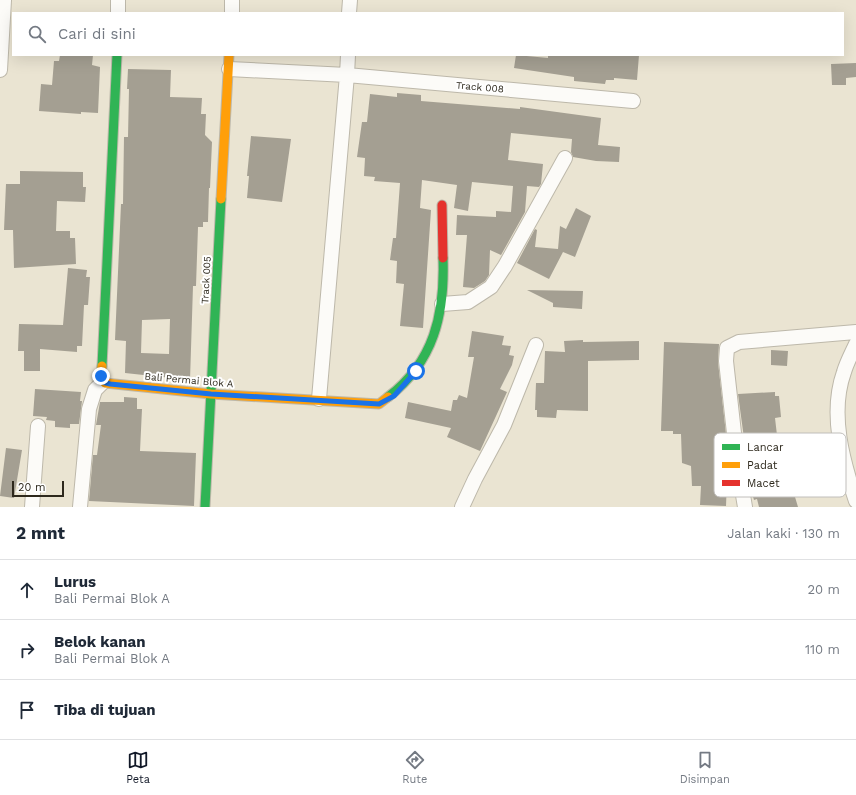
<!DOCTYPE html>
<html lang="id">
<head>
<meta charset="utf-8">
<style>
  body { margin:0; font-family:"Work Sans",sans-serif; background:#f2f2f3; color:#1f2937 }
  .scale { position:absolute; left:12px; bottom:10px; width:52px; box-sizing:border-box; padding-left:4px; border:2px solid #2d281c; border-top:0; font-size:11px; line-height:14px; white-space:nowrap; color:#2d281c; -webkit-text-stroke:3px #fff; paint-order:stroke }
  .stop { position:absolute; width:12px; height:12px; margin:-9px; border:3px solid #1a73e8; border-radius:50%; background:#fff }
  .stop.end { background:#1a73e8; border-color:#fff; box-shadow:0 1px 4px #0008 }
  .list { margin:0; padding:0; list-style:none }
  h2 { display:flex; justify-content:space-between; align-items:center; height:52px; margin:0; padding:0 16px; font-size:17px }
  h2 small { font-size:13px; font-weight:400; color:#747a83 }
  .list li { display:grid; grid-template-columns:26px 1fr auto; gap:12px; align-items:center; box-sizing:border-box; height:60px; padding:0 16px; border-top:1px solid #e0e1e3 }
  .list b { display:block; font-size:15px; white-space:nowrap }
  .list p { margin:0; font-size:13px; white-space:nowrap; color:#747a83 }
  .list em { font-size:13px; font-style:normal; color:#747a83 }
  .icon { flex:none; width:22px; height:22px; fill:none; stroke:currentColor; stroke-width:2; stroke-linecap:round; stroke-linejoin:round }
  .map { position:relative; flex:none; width:856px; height:507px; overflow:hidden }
  .search { position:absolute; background:#fff; box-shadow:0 4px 16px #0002; left:12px; right:12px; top:12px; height:44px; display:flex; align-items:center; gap:10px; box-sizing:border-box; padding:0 14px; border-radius:0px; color:#747a83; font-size:15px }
  .sheet { height:232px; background:#fff }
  nav { display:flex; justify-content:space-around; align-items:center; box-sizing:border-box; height:56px; border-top:1px solid #e0e1e3; background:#fff; font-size:11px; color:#747a83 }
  nav a { display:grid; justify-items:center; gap:2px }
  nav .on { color:#111827 }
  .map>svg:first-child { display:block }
  .building { fill:#a49f92; fill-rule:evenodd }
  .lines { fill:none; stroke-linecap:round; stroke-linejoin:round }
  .street-casing { stroke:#bdb8aa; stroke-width:16 }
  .fast-casing { stroke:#bdb8aa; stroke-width:11 }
  .slow-casing { stroke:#bdb8aa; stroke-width:11 }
  .jam-casing { stroke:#bdb8aa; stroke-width:11 }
  .street { stroke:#fcfbf8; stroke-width:14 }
  .fast { stroke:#30b455; stroke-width:9 }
  .slow { stroke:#ff9f0a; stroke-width:9 }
  .jam { stroke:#e5322d; stroke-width:9 }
  .route { stroke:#1a73e8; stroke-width:5 }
  .labels { text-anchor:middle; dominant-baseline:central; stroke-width:4; stroke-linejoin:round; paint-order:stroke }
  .street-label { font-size:10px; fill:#2d281c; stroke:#fff }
  .key { fill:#fff; stroke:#c0bebb; stroke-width:1 }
  .key-label { font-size:11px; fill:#2d281c }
</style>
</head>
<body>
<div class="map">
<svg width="856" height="507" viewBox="0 0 856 507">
  <rect width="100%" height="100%" fill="#eae4d2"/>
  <path class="building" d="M 60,55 L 93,55 L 92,65 L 100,67 L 98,113 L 81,112 L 81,114 L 39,111 L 41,84 L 52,85 L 54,61 L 59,61 Z
    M 516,55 L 548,58 L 548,55 L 639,55 L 637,80 L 614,78 L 614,80 L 606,80 L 605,84 L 574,81 L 574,77 L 514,68 Z
    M 856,63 L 856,77 L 846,78 L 846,85 L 832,85 L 831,64 Z
    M 128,69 L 171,70 L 170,97 L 202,98 L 201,114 L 206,114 L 205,135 L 212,142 L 210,188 L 209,188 L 208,222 L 203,222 L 203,227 L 198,227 L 196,286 L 193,286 L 190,380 L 125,373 L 126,341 L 115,340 L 121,204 L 123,204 L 124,137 L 128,137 L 129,89 L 127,89 ZM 170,319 L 169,354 L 141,353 L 142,320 Z
    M 397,93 L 421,95 L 421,101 L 520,109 L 520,107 L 601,118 L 598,145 L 620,147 L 619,162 L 596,161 L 573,157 L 571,152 L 572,139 L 511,133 L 508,160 L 543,164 L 541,184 L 539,187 L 527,186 L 525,212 L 501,255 L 490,250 L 489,275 L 485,281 L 474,288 L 463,287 L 467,235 L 456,235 L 457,215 L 496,217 L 496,211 L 511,212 L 513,186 L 472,182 L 468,211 L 454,208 L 457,185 L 422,180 L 420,208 L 431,210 L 423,328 L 400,326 L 404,284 L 396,283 L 397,261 L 390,260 L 393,238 L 396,238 L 400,183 L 374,181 L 375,177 L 364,176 L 365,158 L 357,157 L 362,122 L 367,122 L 370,94 L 397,97 Z
    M 251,136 L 291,139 L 282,202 L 247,198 L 249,176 L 247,176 Z
    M 20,171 L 83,172 L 83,187 L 86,187 L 85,202 L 57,201 L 56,231 L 70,231 L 70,238 L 75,238 L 76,264 L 14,268 L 13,230 L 4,230 L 6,184 L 20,184 Z
    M 576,208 L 591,216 L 575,257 L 563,252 L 549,279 L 517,263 L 535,229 L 537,230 L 535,247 L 558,249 L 560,226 L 566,229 Z
    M 68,268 L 87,270 L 86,277 L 90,277 L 88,305 L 84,305 L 82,346 L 77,346 L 77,352 L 40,349 L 40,371 L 24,371 L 24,351 L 18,351 L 19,324 L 63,325 Z
    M 527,290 L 583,291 L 582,309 L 553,307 L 553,303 Z
    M 472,331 L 504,336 L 502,345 L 511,346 L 509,355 L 514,356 L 512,365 L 500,389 L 507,392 L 480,451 L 447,437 L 451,428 L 405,418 L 408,402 L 451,411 L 453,400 L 457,400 L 459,395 L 467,398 L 474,357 L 468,357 Z
    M 583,340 L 583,342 L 639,341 L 639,360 L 588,361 L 588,411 L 557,410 L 556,418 L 537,417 L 537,410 L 535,410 L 536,383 L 544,383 L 545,351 L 565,352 L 564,341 Z
    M 664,342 L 719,344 L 718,362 L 728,452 L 726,506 L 700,505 L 701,486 L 692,486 L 691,466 L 682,463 L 681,434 L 673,434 L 673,431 L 661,431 Z
    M 771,350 L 788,351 L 787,366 L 771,365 Z
    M 35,389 L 81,392 L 80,401 L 82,401 L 79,424 L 70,424 L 70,428 L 55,427 L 55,421 L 46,420 L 47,417 L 33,416 Z
    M 775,392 L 775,396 L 779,396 L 781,417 L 775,418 L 780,461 L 784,460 L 798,507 L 759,507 L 757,499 L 754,500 L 751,490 L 738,394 Z
    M 124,397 L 137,398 L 137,409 L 142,409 L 140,451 L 196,453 L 194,506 L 89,501 L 93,455 L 97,455 L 101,425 L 96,425 L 100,402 L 124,402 Z
    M 6,448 L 22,450 L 14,498 L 0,496 Z"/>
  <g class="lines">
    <defs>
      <path id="street" d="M 118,13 L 118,0
        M 232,13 L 232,0
        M 349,13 L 350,0
        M 348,55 L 347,75 L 633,101
        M 229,69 L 347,75 L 319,399
        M 0,70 L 4,0
        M 442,304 L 468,302 L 491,287 L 505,266 L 565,158
        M 856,344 C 852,353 847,362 844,372 C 829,414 843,462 856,501
        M 32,507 L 38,426
        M 80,507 L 89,409 L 95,390 L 103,382
        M 462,507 L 475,479 L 504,425 L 536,345
        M 745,507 L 737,460 L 726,361 L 727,348 L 739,342 L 856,332"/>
      <path id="fast" d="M 102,366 L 117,55
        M 388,397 C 434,362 445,314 443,258
        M 205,507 L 221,199"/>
      <path id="slow" d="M 221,199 L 229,55
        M 102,366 L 101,376 L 105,383 L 211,394 L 379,404 L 388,397"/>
      <path id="jam" d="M 442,205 L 443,258"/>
    </defs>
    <use href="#street" class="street-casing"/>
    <use href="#fast" class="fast-casing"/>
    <use href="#slow" class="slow-casing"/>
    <use href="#jam" class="jam-casing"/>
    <use href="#street" class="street"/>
    <use href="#fast" class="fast"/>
    <use href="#slow" class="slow"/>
    <use href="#jam" class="jam"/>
  </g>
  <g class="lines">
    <path class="route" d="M 101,376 L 103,382 L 110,384 L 211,394 L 379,404 L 394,396 L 416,371"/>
  </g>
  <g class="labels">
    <g class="street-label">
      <text transform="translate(480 87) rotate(5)">Track 008</text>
      <text transform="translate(206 280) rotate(-87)">Track 005</text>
      <text transform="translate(189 380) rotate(5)">Bali Permai Blok A</text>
    </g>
  </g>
  <rect x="714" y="433" width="132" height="64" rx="6" class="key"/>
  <rect x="722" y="444" width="18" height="6" fill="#30b455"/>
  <rect x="722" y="462" width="18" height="6" fill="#ff9f0a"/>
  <rect x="722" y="480" width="18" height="6" fill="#e5322d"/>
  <g class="key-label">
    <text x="747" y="451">Lancar</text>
    <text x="747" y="469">Padat</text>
    <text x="747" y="487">Macet</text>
  </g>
</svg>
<div class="scale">20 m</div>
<div class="stop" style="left:416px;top:371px"></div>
<div class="stop end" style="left:101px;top:376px"></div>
<div class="search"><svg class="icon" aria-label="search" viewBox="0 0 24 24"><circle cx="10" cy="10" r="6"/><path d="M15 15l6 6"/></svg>Cari di sini</div>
</div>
<section class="sheet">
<h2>2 mnt<small>Jalan kaki · 130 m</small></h2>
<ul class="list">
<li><svg class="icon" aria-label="ahead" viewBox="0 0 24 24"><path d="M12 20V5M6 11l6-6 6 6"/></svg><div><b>Lurus</b><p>Bali Permai Blok A</p></div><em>20 m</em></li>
<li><svg class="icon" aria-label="right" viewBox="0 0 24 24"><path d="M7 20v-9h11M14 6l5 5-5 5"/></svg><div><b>Belok kanan</b><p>Bali Permai Blok A</p></div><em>110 m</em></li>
<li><svg class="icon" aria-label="arrive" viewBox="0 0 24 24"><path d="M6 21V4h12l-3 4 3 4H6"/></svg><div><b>Tiba di tujuan</b></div></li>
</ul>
</section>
<nav>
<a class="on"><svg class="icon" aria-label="map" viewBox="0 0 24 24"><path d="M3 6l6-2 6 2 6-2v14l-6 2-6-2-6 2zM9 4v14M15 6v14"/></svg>Peta</a>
<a><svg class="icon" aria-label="directions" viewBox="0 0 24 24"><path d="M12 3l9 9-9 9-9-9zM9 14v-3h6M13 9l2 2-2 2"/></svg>Rute</a>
<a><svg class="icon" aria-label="saved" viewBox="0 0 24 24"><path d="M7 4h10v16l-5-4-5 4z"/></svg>Disimpan</a>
</nav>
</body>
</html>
